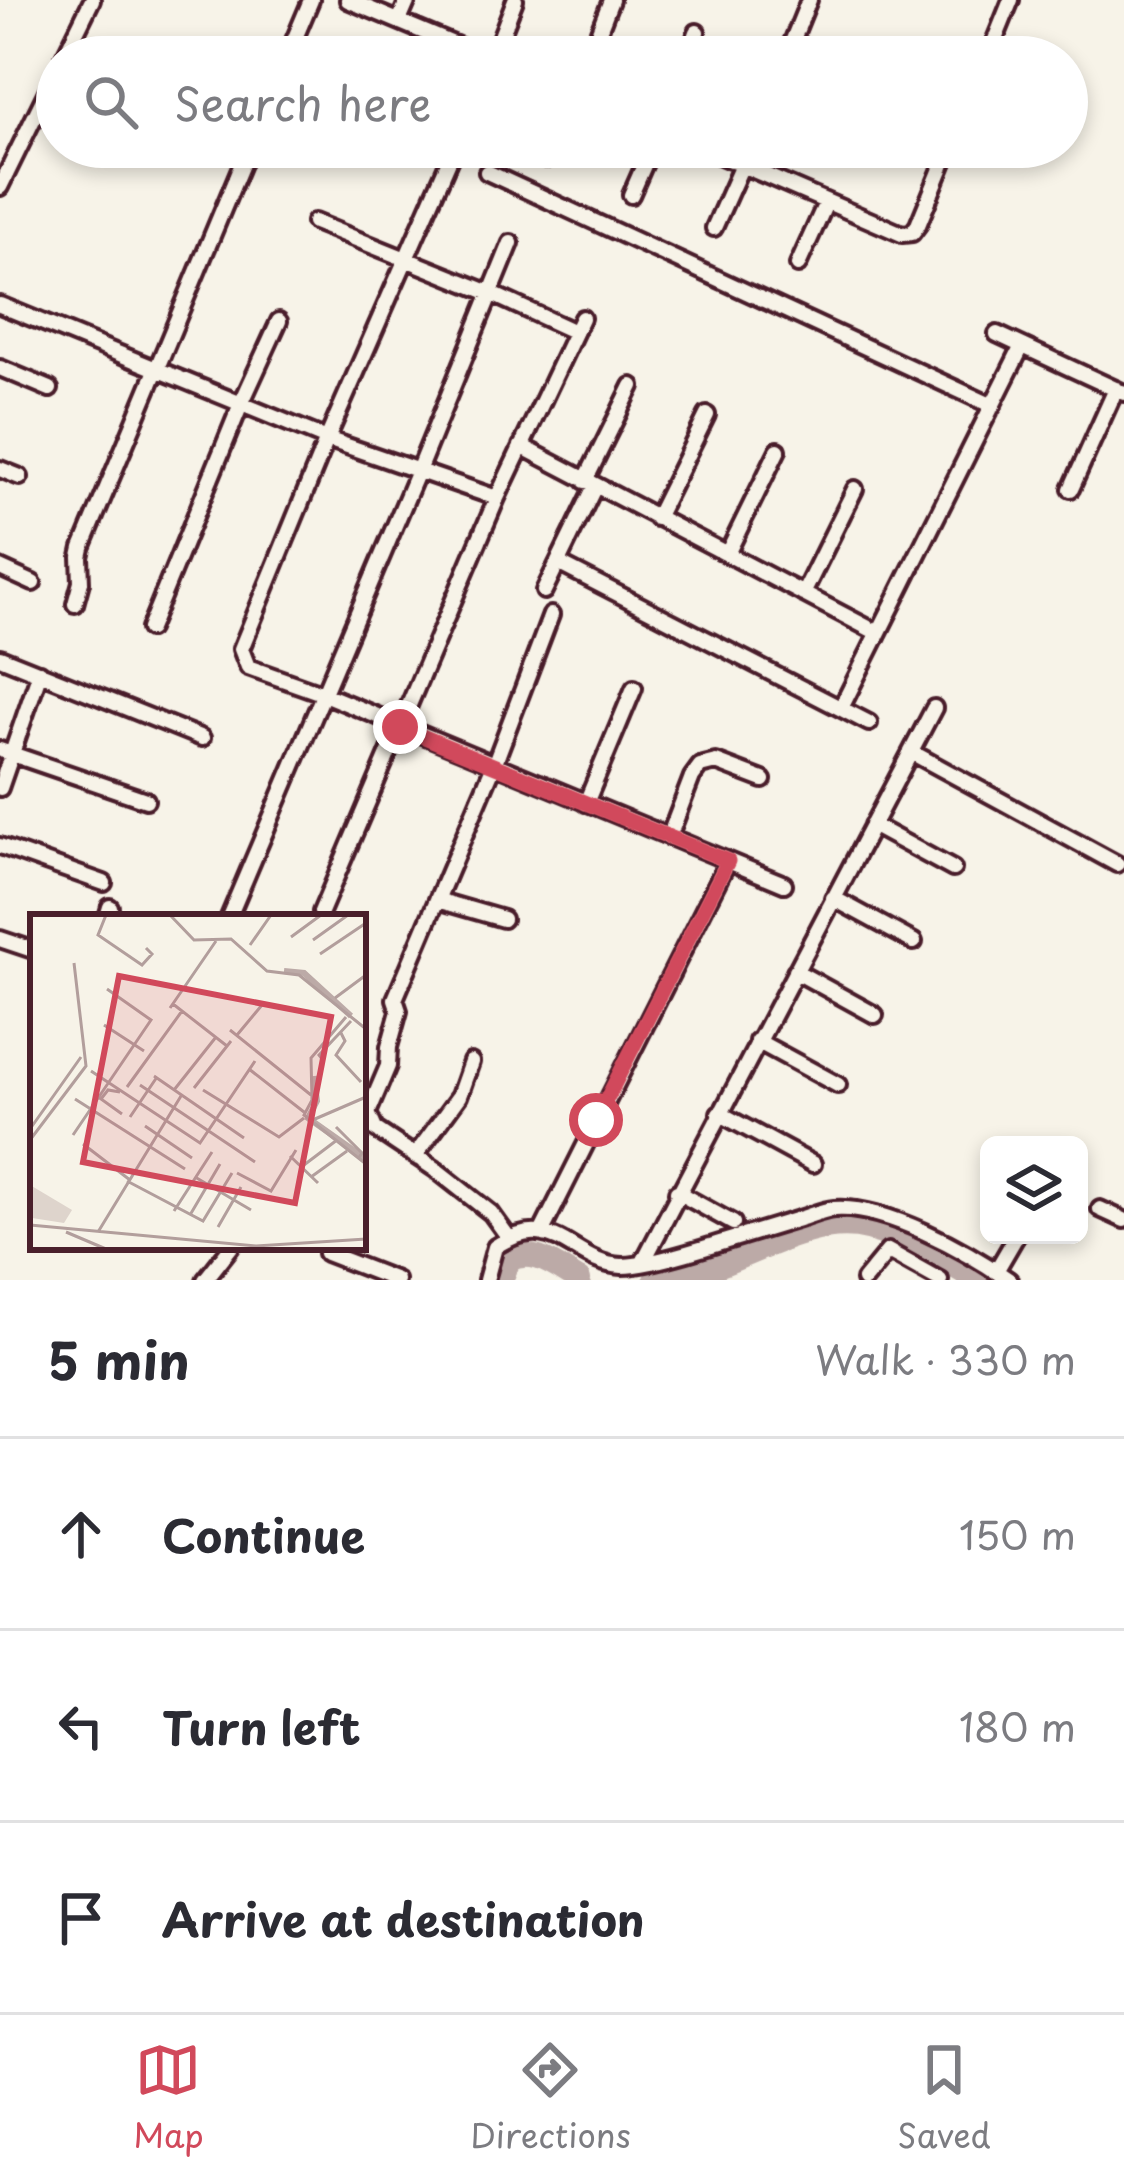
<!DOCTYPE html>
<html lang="en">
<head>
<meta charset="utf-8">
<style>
  body { margin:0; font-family:"Playpen Sans",sans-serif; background:#f7f7f7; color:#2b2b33 }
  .controls { position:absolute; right:36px; bottom:36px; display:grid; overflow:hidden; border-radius:18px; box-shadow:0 6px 18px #0003 }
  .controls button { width:108px; height:108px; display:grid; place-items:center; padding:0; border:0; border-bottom:3px solid #e1e1e2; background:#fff; color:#2b2b33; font:60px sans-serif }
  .stop { position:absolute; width:36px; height:36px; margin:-27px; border:9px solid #d1495b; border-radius:50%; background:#fff }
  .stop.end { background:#d1495b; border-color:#fff; box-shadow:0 3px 12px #0008 }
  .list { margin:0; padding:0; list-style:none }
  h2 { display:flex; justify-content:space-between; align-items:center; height:156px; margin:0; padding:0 48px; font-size:51px }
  h2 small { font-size:39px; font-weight:400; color:#7c7c81 }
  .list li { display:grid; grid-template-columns:78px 1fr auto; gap:36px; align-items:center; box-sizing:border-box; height:192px; padding:0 48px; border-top:3px solid #e1e1e2 }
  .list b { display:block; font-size:45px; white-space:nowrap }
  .list em { font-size:39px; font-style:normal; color:#7c7c81 }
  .icon { flex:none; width:66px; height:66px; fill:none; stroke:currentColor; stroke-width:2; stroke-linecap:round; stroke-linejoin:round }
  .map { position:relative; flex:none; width:1124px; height:1280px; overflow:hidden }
  .search { position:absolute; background:#fff; box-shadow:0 6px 18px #0003; left:36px; right:36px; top:36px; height:132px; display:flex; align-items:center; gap:30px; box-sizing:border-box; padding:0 42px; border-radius:66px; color:#7c7c81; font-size:45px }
  .sheet { height:732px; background:#fff }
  nav { display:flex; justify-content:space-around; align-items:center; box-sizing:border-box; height:168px; border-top:3px solid #e1e1e2; background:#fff; font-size:33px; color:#7c7c81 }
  nav a { display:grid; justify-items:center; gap:6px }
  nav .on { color:#d1495b }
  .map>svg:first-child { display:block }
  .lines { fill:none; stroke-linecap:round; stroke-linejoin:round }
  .river { stroke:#bcaaa7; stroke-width:24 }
  .street-casing { stroke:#4a1f2b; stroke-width:22 }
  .street { stroke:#f7f3e8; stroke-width:14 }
  .route { stroke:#d1495b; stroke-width:15 }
  .inset-river { fill:none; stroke:#bcaaa7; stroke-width:6 }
  .inset-road { fill:none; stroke:#b29e9c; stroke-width:3 }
  .view { fill:#d1495b; fill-opacity:0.15; stroke:#d1495b; stroke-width:6 }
  .inset-edge { fill:none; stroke:#4a1f2b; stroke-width:6 }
</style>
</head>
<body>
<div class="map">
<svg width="1124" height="1280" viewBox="0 0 1124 1280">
  <rect width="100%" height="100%" fill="#f7f3e8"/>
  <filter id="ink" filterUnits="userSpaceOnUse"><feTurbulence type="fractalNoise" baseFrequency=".00833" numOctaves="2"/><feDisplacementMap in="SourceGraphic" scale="24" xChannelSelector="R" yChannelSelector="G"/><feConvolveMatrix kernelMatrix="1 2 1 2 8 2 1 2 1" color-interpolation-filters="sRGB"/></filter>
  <g filter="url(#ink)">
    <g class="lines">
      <path class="river" d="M 501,1280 L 509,1260 C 534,1247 556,1267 579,1280
        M 655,1280 C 672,1276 691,1274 709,1269 C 758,1253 814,1216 868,1229 C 906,1238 944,1260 977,1280"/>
      <defs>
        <path id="street" d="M 348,0 L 484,57
          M 399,21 L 408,0
          M 64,57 L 92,0
          M 287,57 L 311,0
          M 493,57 L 515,0
          M 589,57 L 611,0
          M 688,57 L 697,32
          M 786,57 L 809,0
          M 988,57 L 1011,0
          M 455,147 L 327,439 L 241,649 L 248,667 L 324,694 L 784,884
          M 700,147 L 902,234 L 912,233 L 918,225 L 950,147
          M 546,159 L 551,147
          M 487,172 L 993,406
          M 0,187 L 57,71
          M 631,195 L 652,147
          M 314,222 L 490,293 L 575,332
          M 714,228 L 750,147
          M 798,265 L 826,203
          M 0,305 L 327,439 L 497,498
          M 997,334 L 1124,393
          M 0,368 L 50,389
          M 521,446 L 878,633
          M 0,469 L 20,477
          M 585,481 L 632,386
          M 1071,489 L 1116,389
          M 656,518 L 707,415
          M 727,554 L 778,450
          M 558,563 L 869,723
          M 0,568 L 33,583
          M 544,591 L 595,486
          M 803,594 L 855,489
          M 75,604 L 81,582 L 80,557 L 82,548 L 249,147
          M 149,629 L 241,404 L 279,321
          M 0,657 L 202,738
          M 841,708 L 1022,346
          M 0,750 L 146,800
          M 911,752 L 1117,864
          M 0,788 L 40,672
          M 586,803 L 634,688
          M 872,825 L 953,869
          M 669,837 L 692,777 L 700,766 L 716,762 L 763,780
          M 0,846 L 104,883
          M 833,898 L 914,942
          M 437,900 L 503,919
          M 321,912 L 497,498 L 582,318
          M 107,917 L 110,907
          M 229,917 L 418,471 L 511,243
          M 0,939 L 33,950
          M 795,971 L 875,1015
          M 757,1041 L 838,1085
          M 719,1113 L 813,1164
          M 415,1156 L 459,1096 L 471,1062
          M 677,1192 L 733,1223
          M 1100,1209 L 1124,1220
          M 541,1233 L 728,861
          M 509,1238 L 491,1213 L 435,1169 L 375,1129 L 368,1113 L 388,1066 L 389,1047 L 399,1011 L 395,999 L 494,765 L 551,615
          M 326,1253 L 396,1280
          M 643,1262 L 934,708
          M 996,1271 L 1017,1235
          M 205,1280 L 231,1247
          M 486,1280 L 495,1247 C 555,1207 571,1264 622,1266 C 647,1266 695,1251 720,1243 C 746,1235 773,1227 799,1219 C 810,1216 822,1210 834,1209 C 886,1205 967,1251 1009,1280
          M 864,1280 L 888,1251 L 940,1280"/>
      </defs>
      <use href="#street" class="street-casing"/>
      <use href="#street" class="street"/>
    </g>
  </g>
  <g class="lines" filter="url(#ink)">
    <path class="route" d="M 400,727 L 728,861 L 596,1120"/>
  </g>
  <g transform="translate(30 914)">
    <rect width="336" height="336" fill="#f7f3e8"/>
    <path d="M 0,271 L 42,296 L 34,309 L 2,304 Z" fill="#ded4cc"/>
    <path class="inset-river" d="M 254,57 L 274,59 L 321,102M 284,162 L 287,187 L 278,204 L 336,245"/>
    <path class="inset-road" d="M 76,1 L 68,21 L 112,51 L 122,40 L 116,34M 140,1 L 164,26 L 201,25 L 237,57 L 269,61 L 336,115M 261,23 L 291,1M 283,26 L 318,1M 220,31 L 241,1M 290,40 L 336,9M 305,84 L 336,61M 143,90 L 197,132M 140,94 L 186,27M 316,103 L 281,144 L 282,186 L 274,201 L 336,250M 74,111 L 114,137M 200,116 L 281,181M 310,117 L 315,127 L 306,141 L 331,168M 207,121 L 232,91M 293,146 L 289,141 L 321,107M 219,155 L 274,198M 61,157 L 170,229 L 225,147M 124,162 L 214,224M 110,171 L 225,248M 97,173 L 152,97M 164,174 L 201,127M 144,176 L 186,123M 173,176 L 249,223 L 274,204M 90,178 L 78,176 L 71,185 L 92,200M 45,185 L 155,255M 100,203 L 127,163M 278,208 L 336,183M 115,212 L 162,244M 306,213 L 332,239 L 328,245M 0,215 L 51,143M 43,221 L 121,106 L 77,75M 0,226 L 56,152 L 44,49M 53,230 L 100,266M 260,242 L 288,269M 270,254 L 307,226M 207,259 L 241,277 L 266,236M 165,263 L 221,296M 281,263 L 317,237M 97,267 L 173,307 L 202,259M 144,297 L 182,238M 160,301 L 190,250M 0,311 L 226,332 L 336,325M 188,313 L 211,273M 36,318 L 76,335M 68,318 L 151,182"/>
    <path class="view" d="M 89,62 L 301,103 L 265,289 L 53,248 Z"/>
    <rect width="336" height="336" class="inset-edge"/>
  </g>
</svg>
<div class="controls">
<button><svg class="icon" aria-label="layers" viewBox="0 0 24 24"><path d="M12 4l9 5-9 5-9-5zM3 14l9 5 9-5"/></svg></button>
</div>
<div class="stop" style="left:596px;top:1120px"></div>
<div class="stop end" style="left:400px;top:727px"></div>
<div class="search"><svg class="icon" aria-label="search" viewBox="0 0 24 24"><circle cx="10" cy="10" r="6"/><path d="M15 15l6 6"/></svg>Search here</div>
</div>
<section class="sheet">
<h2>5 min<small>Walk · 330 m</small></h2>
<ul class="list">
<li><svg class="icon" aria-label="ahead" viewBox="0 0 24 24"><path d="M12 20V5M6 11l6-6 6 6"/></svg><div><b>Continue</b></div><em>150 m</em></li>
<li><svg class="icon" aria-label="left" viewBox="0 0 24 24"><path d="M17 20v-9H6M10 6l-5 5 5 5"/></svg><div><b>Turn left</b></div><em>180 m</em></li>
<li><svg class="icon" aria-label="arrive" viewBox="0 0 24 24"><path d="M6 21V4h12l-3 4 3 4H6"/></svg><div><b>Arrive at destination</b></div></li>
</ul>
</section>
<nav>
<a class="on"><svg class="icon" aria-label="map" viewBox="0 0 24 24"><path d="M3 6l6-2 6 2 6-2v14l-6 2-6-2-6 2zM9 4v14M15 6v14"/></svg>Map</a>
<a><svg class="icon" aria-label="directions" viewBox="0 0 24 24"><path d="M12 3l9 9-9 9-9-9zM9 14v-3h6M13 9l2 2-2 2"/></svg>Directions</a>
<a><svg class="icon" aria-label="saved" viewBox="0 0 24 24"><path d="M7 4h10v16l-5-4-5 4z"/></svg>Saved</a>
</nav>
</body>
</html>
